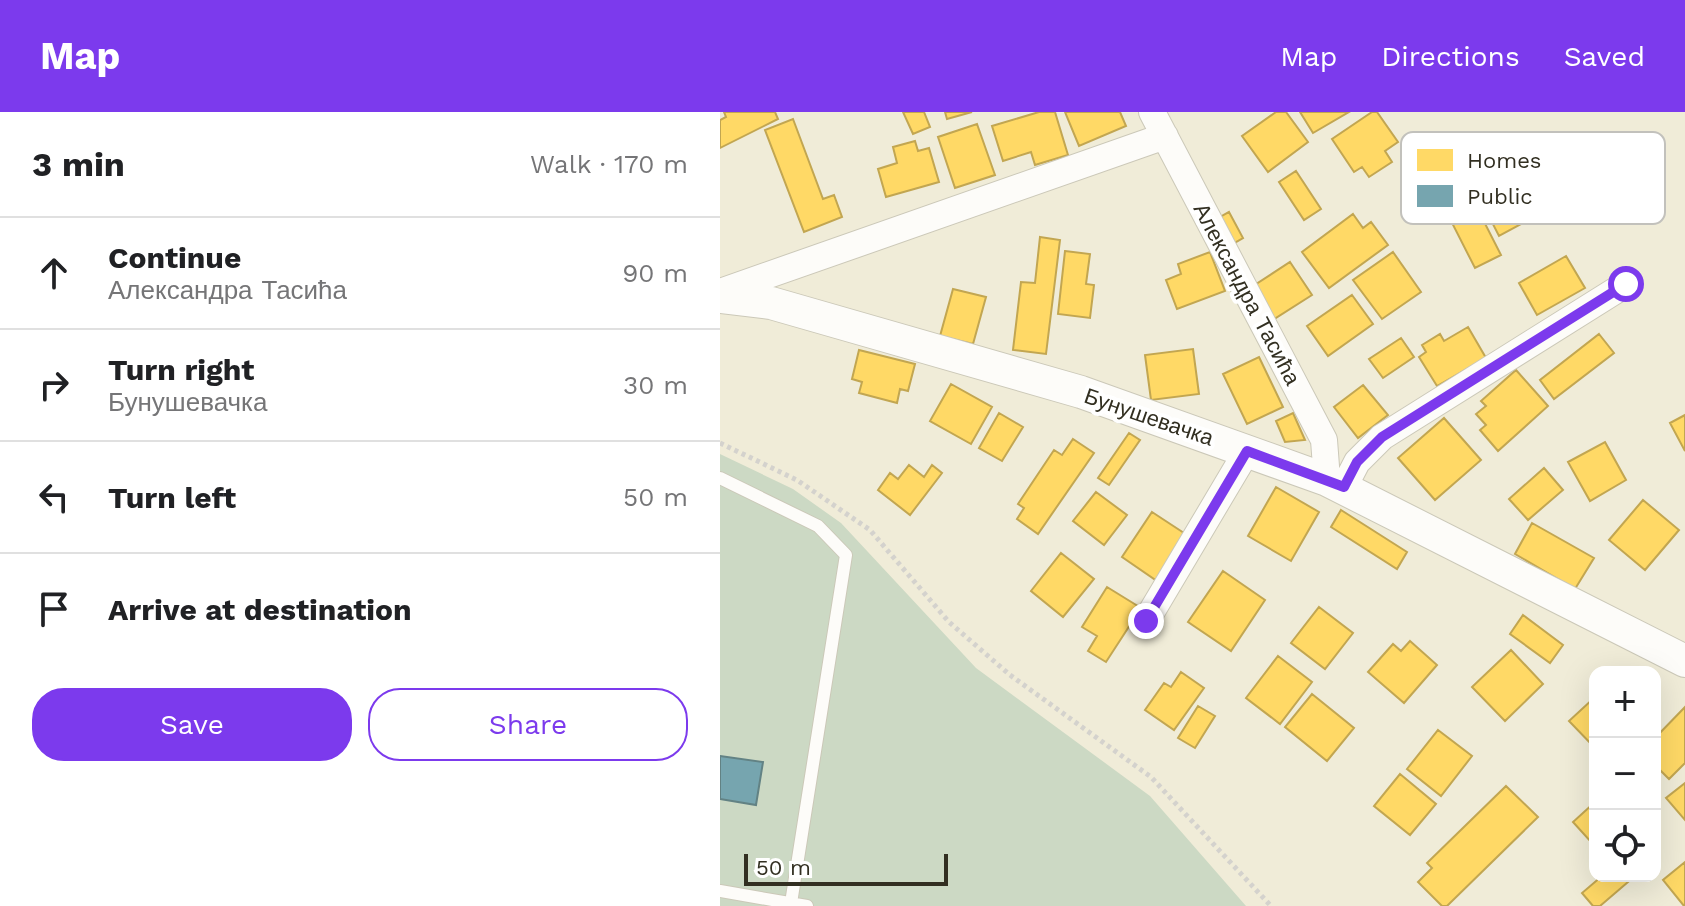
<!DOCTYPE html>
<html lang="en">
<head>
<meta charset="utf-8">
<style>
  body { margin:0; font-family:"Work Sans",sans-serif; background:#f6f6f6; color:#202124 }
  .controls { position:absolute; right:24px; bottom:24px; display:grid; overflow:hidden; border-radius:16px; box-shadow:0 8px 32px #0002 }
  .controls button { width:72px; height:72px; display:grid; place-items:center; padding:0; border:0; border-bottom:2px solid #e0e0e0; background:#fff; color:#202124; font:40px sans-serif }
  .scale { position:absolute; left:24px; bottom:20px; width:204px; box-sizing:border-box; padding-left:8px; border:4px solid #322f21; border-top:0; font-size:22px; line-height:28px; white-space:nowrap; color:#322f21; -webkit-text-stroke:6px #fff; paint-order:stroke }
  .stop { position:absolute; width:24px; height:24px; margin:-18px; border:6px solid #7c3aed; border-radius:50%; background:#fff }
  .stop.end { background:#7c3aed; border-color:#fff; box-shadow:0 2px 8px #0008 }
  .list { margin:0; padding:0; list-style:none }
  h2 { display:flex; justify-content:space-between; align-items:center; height:104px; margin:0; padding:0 32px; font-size:34px }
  h2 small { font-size:26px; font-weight:400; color:#757577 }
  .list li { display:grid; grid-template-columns:52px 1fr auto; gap:24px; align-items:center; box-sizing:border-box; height:112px; padding:0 32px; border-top:2px solid #e0e0e0 }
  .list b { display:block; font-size:30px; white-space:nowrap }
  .list p { margin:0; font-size:26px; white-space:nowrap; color:#757577 }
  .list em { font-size:26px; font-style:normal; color:#757577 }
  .actions { display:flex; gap:16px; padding:24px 32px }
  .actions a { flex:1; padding:18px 0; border:2px solid #7c3aed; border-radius:32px; text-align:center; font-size:28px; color:#7c3aed }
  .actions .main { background:#7c3aed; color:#fff }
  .icon { flex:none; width:44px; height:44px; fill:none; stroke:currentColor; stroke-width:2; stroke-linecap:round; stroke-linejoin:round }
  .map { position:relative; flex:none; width:965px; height:794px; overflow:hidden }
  header { display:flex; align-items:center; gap:48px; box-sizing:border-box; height:112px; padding:0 40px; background:#7c3aed; color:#fff }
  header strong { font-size:38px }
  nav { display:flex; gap:44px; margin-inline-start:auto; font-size:28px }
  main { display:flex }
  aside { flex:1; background:#fff }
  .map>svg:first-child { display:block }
  .green { fill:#ccd9c4 }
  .homes { fill:#ffd966; stroke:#c2a651; stroke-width:2 }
  .public { fill:#76a5af; stroke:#628284; stroke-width:2 }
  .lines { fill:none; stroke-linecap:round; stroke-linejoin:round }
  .service-casing { stroke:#cbc8b8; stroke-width:14 }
  .minor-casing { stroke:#cbc8b8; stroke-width:28 }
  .tertiary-casing { stroke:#cbc8b8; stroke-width:34 }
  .path { stroke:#d4d2cd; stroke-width:5; stroke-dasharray:4 4; stroke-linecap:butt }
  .service { stroke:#fdfcf9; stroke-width:12 }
  .minor { stroke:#fdfcf9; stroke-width:26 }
  .tertiary { stroke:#fdfcf9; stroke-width:32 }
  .route { stroke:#7c3aed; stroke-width:10 }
  .labels { text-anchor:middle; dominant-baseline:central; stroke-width:8; stroke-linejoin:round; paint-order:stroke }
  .street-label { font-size:22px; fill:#322f21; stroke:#fff }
  .key { fill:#fff; stroke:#c2c1bc; stroke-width:2 }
  .key-label { font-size:22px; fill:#322f21 }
</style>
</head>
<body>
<header>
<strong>Map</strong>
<nav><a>Map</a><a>Directions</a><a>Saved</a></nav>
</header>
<main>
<aside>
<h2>3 min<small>Walk · 170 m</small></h2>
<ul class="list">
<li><svg class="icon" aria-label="ahead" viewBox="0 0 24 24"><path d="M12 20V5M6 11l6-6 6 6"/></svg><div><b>Continue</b><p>Александра Тасића</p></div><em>90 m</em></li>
<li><svg class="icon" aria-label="right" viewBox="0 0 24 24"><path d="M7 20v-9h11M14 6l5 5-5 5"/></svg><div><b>Turn right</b><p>Бунушевачка</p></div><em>30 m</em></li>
<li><svg class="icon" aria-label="left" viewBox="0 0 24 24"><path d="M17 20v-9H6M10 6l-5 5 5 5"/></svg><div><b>Turn left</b></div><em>50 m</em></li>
<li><svg class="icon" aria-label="arrive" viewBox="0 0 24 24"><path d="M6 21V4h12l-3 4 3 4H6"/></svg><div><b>Arrive at destination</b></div></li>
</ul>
<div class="actions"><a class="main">Save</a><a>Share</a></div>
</aside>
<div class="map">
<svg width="965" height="794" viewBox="0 0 965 794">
  <rect width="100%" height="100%" fill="#f0ecd8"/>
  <path class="green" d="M 0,342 L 73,377 L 121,411 L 256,556 L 430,684 L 526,794 L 0,794 Z"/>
  <path class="homes" d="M 4,0 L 55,0 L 58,7 L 0,36 L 0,8 L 6,5 Z
    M 183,0 L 204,0 L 210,15 L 193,22 Z
    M 225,0 L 252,0 L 227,7 Z
    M 319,0 L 335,0 L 348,43 L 315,53 L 311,40 L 283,49 L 272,14 Z
    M 345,0 L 400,0 L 406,14 L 359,34 Z
    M 556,0 L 566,0 L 588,30 L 548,60 L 522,24 Z
    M 580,0 L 629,0 L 593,21 Z
    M 652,0 L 657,0 L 678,30 L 665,39 L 672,50 L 649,65 L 642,55 L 634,60 L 612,27 Z
    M 73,7 L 103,87 L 114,83 L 122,105 L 84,120 L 45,18 Z
    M 257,12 L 275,63 L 235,76 L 218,25 Z
    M 195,29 L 198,39 L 209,36 L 219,70 L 166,85 L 158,57 L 177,51 L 173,35 Z
    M 576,59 L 601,97 L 584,108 L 559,70 Z
    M 783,67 L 805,110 L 779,124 L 757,81 Z
    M 753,88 L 781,143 L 755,156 L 727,101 Z
    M 509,100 L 523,126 L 509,134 L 495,108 Z
    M 633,102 L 643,116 L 651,110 L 668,133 L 609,176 L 582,140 Z
    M 320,125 L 340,128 L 326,242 L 293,238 L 301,170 L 315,171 Z
    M 345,139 L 370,142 L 366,172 L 374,173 L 370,206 L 338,202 Z
    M 490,140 L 505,179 L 457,197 L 446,168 L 461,162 L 458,152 Z
    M 673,140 L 701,180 L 662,207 L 633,168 Z
    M 846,144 L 865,176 L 817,203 L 799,171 Z
    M 570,150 L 592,183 L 551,209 L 530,176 Z
    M 233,177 L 266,185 L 253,232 L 220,224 Z
    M 632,183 L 653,212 L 608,244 L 587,214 Z
    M 748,215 L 766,246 L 717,274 L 699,245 L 706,240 L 702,233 L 720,222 L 724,229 Z
    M 879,222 L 894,241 L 834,287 L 820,268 Z
    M 681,226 L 694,245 L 663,266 L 649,247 Z
    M 473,237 L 479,282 L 431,288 L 425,243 Z
    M 139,238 L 195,252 L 188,279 L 180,277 L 177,291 L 139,281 L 142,270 L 132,267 Z
    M 539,245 L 563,295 L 527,312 L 503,262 Z
    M 796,258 L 828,294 L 778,339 L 760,318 L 766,313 L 756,302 L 766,294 L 761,289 Z
    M 231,272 L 272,295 L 251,332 L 210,309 Z
    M 643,273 L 668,303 L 638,326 L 614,295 Z
    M 279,301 L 303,315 L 282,349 L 259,336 Z
    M 573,301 L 585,328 L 565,330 L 556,309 Z
    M 965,303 L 965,339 L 950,311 Z
    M 724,306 L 761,348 L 715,388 L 678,346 Z
    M 409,321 L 420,328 L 389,373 L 378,366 Z
    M 353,327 L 374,341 L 318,422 L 297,407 L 304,396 L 298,392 L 334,338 L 342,343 Z
    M 885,330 L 906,368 L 870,389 L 848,350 Z
    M 189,353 L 204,365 L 212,353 L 222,361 L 190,403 L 158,378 L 170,361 L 178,367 Z
    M 824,356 L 843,378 L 808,408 L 789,387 Z
    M 556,375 L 599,400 L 571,449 L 528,424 Z
    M 376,380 L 407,403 L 384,433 L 353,409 Z
    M 923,388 L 959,418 L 925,458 L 889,428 Z
    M 621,398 L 687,440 L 677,457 L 611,415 Z
    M 432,400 L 467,423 L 437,469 L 402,445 Z
    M 812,411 L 874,446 L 855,477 L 795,442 Z
    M 341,441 L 374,467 L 343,505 L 311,479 Z
    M 503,459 L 545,488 L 511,539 L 468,510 Z
    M 387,475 L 421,496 L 386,550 L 368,539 L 377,524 L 362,515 Z
    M 599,495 L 633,521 L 605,557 L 571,531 Z
    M 803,503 L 843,533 L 830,551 L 790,522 Z
    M 690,529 L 717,553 L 684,591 L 648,560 L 673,532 L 681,539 Z
    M 791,538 L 823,572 L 785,609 L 752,575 Z
    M 558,544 L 592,570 L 560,612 L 526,586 Z
    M 461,560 L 484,576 L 454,618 L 425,598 L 444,571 L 451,575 Z
    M 592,582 L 634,616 L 607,649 L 565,615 Z
    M 875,585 L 875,636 L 849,609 Z
    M 478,594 L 495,604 L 475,636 L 458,626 Z
    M 965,595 L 965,651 L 949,667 L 935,653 L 935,626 Z
    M 718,618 L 752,644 L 721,684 L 687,657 Z
    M 680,662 L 716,692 L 690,723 L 654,694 Z
    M 965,671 L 965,708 L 946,686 Z
    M 786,674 L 818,705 L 727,794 L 722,794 L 698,770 L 712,756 L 707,751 Z
    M 875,690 L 875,727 L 871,730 L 853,710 Z
    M 965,750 L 965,794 L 964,794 L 943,768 Z
    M 882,764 L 915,764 L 880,794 L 873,794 L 862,781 Z"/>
  <path class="public" d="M 0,644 L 43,650 L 36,693 L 0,687 Z"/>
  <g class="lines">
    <defs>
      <path id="service" d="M 0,366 L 98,414 L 126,443 L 71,791
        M 0,779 L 87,794"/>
      <path id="minor" d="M 432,0 L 604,328 L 607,368
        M 0,180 L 445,24
        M 624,375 L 637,350 L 662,325 L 906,172
        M 426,509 L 527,339"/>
      <path id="tertiary" d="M 0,185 L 51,191 L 361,280 L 607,368 L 965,549"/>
    </defs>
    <use href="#service" class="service-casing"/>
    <use href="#minor" class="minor-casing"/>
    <use href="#tertiary" class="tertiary-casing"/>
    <path class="path" d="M 0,331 L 77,368 L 150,418 L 229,510 L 290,563 L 431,665 L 551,794"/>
    <use href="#service" class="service"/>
    <use href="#minor" class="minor"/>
    <use href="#tertiary" class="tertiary"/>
  </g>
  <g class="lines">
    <path class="route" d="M 426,509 L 527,339 L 624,375 L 637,350 L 662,325 L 906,172"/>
  </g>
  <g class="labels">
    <g class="street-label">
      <text transform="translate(527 182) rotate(62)">Александра Тасића</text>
      <text transform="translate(429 305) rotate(19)">Бунушевачка</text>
    </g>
  </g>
  <rect x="681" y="20" width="264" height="92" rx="12" class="key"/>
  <rect x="697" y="37" width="36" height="22" fill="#ffd966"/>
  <rect x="697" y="73" width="36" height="22" fill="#76a5af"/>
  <g class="key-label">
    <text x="747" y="56">Homes</text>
    <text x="747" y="92">Public</text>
  </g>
</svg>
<div class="controls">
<button>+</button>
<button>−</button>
<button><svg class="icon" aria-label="locate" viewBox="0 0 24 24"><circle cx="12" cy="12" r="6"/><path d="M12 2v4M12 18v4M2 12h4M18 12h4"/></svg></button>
</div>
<div class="scale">50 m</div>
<div class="stop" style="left:906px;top:172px"></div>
<div class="stop end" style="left:426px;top:509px"></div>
</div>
</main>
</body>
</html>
